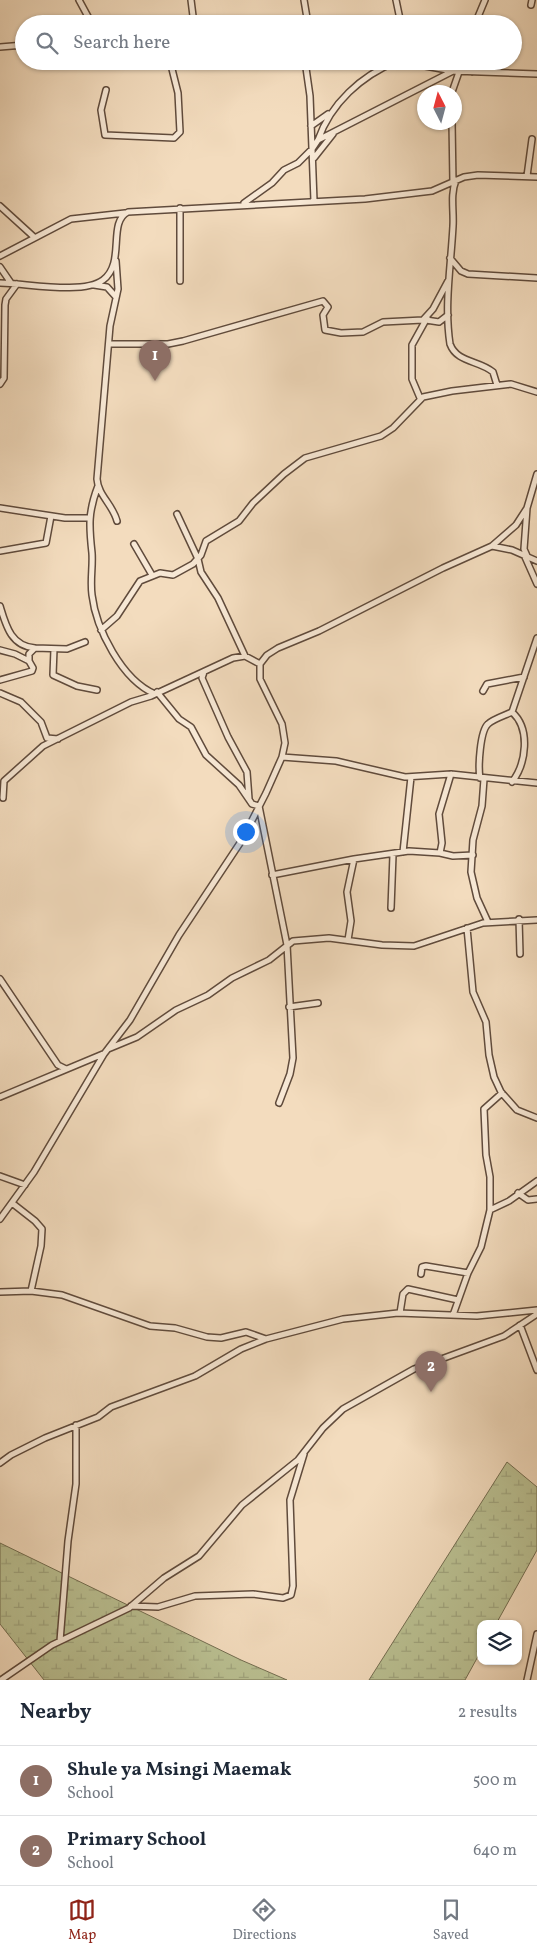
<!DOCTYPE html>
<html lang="en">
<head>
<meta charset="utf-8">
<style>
  body { margin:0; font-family:Vollkorn,serif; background:#f2f2f3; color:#1f2937 }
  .controls { position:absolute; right:15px; bottom:15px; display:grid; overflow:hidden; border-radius:10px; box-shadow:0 1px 4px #0004 }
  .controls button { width:45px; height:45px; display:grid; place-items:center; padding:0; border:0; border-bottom:1px solid #e0e1e3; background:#fff; color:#1f2937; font:25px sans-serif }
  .compass { position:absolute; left:417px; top:85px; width:45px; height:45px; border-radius:50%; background:#fff; box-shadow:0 1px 4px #0004; rotate:354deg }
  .you { position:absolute; left:245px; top:831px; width:18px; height:18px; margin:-12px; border:4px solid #fff; border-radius:50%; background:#1a73e8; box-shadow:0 0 0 8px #1a73e833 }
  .badge { display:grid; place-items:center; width:32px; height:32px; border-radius:50%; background:#8f2418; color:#fff; font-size:16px; font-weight:700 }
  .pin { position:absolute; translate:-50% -41px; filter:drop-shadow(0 1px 2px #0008) }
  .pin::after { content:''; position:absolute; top:26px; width:18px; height:15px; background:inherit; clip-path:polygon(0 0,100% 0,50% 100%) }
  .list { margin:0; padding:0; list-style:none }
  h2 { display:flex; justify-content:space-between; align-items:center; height:65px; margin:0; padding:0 20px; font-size:21px }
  h2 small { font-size:16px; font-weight:400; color:#747a83 }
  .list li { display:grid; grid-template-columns:32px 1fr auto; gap:15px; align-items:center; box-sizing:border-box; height:70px; padding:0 20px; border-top:1px solid #e0e1e3 }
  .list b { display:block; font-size:19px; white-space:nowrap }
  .list p { margin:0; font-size:16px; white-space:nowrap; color:#747a83 }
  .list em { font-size:16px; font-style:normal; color:#747a83 }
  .icon { flex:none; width:28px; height:28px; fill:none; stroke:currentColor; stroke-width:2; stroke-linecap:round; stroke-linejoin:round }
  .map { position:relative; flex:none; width:537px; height:1680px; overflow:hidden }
  .search { position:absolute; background:#fff; box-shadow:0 1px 4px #0004; left:15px; right:15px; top:15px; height:55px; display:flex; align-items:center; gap:12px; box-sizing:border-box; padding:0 18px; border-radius:28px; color:#747a83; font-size:19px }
  .sheet { height:205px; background:#fff }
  nav { display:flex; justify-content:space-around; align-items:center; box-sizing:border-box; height:70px; border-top:1px solid #e0e1e3; background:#fff; font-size:14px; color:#747a83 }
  nav a { display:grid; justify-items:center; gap:2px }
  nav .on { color:#8f2418 }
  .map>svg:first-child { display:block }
  .wetland { fill:url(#wetland-marsh); stroke:#746e51 }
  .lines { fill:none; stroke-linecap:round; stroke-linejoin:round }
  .street-casing { stroke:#604b3c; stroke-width:8 }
  .street { stroke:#f7e8d5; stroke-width:5 }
</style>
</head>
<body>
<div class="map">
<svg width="537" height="1680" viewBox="0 0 537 1680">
  <defs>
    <pattern id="wetland-marsh" width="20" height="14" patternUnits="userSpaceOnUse" patternTransform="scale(1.25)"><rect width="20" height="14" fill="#bac092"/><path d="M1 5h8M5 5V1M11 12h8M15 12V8" fill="none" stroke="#a0a47d"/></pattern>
  </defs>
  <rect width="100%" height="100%" fill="#f3dcbe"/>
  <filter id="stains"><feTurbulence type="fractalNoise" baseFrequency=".004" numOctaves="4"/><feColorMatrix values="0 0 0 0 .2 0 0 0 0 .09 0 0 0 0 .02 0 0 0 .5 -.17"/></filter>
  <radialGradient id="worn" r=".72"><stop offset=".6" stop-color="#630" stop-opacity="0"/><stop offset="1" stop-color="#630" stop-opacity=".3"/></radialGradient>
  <path class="wetland" d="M 507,1462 L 537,1487 L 537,1550 L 496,1624 L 481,1624 L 481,1651 L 465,1680 L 369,1680 Z
    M 0,1543 L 241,1660 L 287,1680 L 44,1680 L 0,1624 Z"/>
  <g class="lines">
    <defs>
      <path id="street" d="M 79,0 L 92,24
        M 191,0 L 194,24
        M 304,0 L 308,24
        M 396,0 L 401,24
        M 531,5 L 532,0
        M 475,24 L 485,0
        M 0,47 L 24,45
        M 305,61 L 310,96 L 314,201
        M 397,61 L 453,71 L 537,74
        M 472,72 L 473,61
        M 106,90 L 101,110 L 105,135 L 174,138 L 180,132 L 178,93 L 170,61
        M 452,92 L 459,72
        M 452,122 L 453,183
        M 311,126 L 328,114
        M 318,140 C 331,103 361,76 397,61
        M 314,158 L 333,134
        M 527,176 L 532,139
        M 456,180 C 450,195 454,211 453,226 C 451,265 444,305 450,344 C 457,363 479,360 493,372 L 497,385
        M 244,203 L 272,183 L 284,170 L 298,163 L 312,149 L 318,140 L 453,71
        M 0,206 L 34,237
        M 180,208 L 180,281
        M 0,256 L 71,219 L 125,213
        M 450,258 L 461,271 L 468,274 L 537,278
        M 116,261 L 118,289 L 110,326 L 97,479 C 98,495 113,505 117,521
        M 0,267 L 11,283
        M 0,283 C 25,283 83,295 103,280 C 126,263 107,222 128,212 L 365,199 L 432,191 L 464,177 L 478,175 L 537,177
        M 94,285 L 107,287 L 116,297
        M 426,320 L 439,322 L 448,315
        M 109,344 L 168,344 L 183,341 L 323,301 L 328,307 L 323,315 L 325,330 L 341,333 L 363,332 L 383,322 L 423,320 L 433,309 L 448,281
        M 0,384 L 4,378 L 5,305 L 6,299 L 17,284
        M 420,398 L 412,379 L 412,345 L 427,318
        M 98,486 C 88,512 89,526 92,553 C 93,567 90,580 92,595 C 96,629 122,680 155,694
        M 0,508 L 65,518 L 88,518
        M 527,508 L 524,549 L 528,558
        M 177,514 L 198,559 L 201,572 L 218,598 L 245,656
        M 134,544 L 152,575
        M 492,546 L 512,550 L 537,561
        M 0,551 L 46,543 L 51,516
        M 525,557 L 537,584
        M 0,606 C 6,626 11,646 35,648
        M 101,630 L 117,616 L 140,581 L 160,573 L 173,575 L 193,564 L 201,555 L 206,541 L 239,521 L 253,503 L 284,474 L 305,458 L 381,436 L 393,428 L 423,397 L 452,391 L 511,384 L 537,392
        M 54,649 L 53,675 L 77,686 L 97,690
        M 0,650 L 15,654 L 29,661
        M 204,672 L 202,678 L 228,737 L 247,772 L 249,799
        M 0,680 L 32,671 L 33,668 L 29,661 L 29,654 L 35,648 L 67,649 L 85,642
        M 483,691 L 487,684 L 524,677
        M 157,692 L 179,719 L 191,727 L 206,755 L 239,785 L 252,804 L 259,806 L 287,945 L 293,1058 L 290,1074 L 279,1103
        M 0,693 L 21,702 L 41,722 L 47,738 L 58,739
        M 512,712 L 537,638
        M 282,757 L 336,761 L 405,777 L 451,774 L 537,783
        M 480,778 C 478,767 480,731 488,724 C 493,719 506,715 512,712
        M 484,779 L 482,806 L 473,840 L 471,872 L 477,898 L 488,922
        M 512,782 C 526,764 531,729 512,712
        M 3,798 L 4,781 L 43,746 L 131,702 L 151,696 L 233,658 L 245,656 L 260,664
        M 403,852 L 411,777
        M 440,853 L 442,843 L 439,814 L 451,774
        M 272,875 L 354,859 L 409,851 L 440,853 L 453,856 L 473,855
        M 391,908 L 393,855
        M 519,919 L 520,954
        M 467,928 L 473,992 L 486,1022 L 489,1055 L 494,1077 L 501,1092 L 517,1110 L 537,1118
        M 348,940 L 351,921 L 347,892 L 354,859
        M 0,979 L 58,1065 L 66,1069
        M 289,1007 L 318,1003
        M 108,1049 L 137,1037 L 176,1010 L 208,995 L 232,978 L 269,960 L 293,941 L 329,938 L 382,945 L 414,946 L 483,923 L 537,920
        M 0,1097 L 103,1054
        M 0,1176 L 25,1185
        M 518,1193 L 528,1200 L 537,1199
        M 12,1203 L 35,1221 L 42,1229 L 41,1246 L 31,1291
        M 490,1210 L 509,1201 L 537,1181
        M 0,1219 L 34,1172 L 104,1054 L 130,1020 L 179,935 L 242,840 L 266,793 L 282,757 L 285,743 L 282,724 L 260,679 L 260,664 L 267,655 L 278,648 L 319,631 L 443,568 L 492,546 L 516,525 L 527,508 L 537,474
        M 421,1274 L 422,1267 L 426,1266 L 468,1273
        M 0,1292 L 31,1291 L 62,1295 L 150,1326 L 175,1328 L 207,1337 L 221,1338 L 246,1332 L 266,1339
        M 400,1313 L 403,1294 L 408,1289 L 458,1300
        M 453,1315 L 468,1273 L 481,1247 L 490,1210 L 490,1177 L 486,1155 L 484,1109 L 502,1093
        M 520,1325 L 537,1370
        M 0,1463 L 11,1455 L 45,1438 L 98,1417 L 111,1407 L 195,1376 L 241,1349 L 266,1339 L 343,1319 L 398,1313 L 477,1316 L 537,1310
        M 131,1606 L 158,1607 L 195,1596 L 253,1594 L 283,1598 L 291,1595 L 293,1586 L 290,1500 L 304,1454
        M 60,1641 L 68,1541 L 76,1484 L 76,1425
        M 1,1680 L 52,1645 L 129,1608 L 164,1578 L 199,1556 L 242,1505 L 298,1460 L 323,1428 L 343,1409 L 414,1369 L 504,1336 L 537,1314
        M 527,1680 L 537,1634"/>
    </defs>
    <use href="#street" class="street-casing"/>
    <use href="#street" class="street"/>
  </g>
  <rect width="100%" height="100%" filter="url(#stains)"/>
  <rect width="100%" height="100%" fill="url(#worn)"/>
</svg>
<div class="controls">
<button><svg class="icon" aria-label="layers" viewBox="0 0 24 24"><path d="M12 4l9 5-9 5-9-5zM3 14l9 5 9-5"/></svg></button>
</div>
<svg class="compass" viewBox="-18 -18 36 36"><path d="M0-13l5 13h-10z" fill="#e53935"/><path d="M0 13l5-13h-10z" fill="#747a83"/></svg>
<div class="you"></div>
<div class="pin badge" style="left:155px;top:381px;background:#8d6e63">1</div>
<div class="pin badge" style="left:431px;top:1392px;background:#8d6e63">2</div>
<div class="search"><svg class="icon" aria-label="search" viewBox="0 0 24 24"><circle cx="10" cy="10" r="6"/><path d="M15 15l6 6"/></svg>Search here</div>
</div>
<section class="sheet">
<h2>Nearby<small>2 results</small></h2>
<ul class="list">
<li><span class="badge" style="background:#8d6e63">1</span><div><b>Shule ya Msingi Maemak</b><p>School</p></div><em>500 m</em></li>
<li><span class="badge" style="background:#8d6e63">2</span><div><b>Primary School</b><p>School</p></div><em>640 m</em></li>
</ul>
</section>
<nav>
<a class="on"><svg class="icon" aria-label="map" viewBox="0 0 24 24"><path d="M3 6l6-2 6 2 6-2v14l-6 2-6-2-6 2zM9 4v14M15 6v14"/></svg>Map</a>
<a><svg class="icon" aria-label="directions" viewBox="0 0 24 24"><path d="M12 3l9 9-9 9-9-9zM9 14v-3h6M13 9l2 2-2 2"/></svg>Directions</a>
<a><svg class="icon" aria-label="saved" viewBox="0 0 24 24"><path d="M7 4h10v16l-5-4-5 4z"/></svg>Saved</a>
</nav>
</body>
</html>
